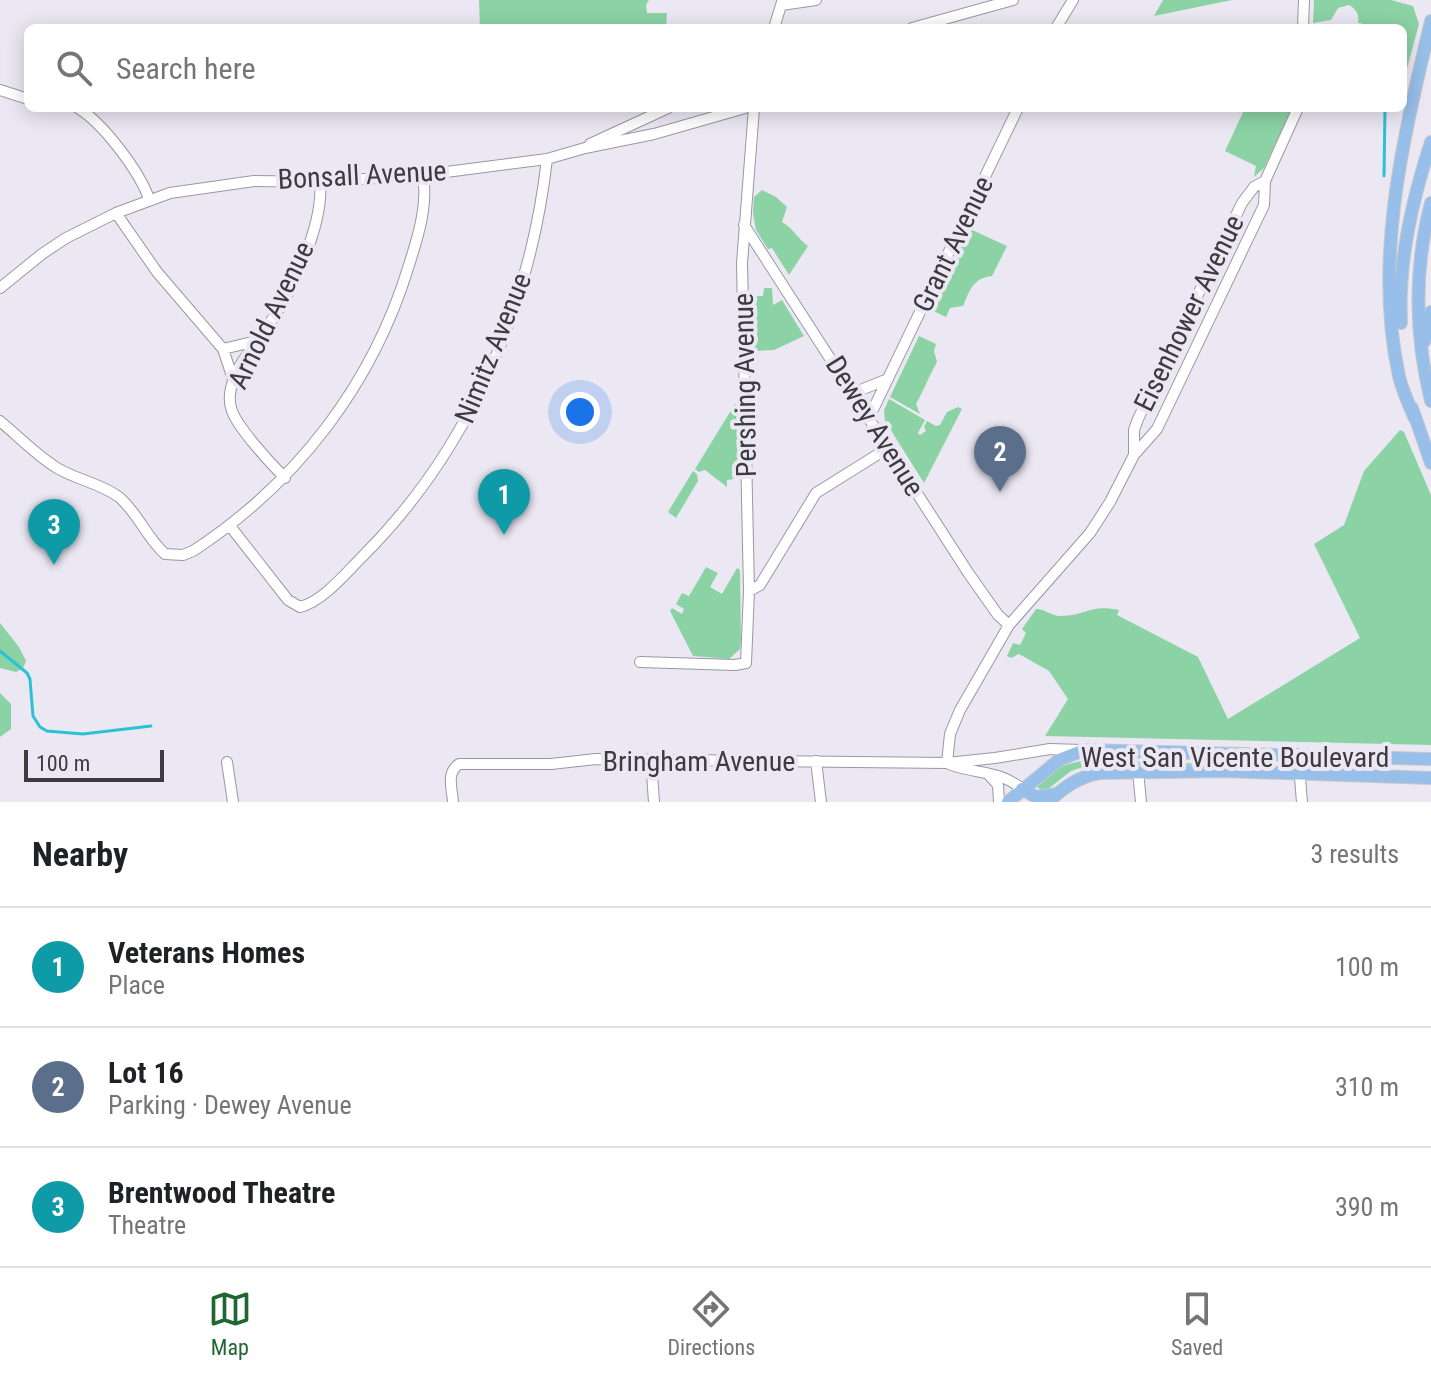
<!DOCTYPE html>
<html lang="en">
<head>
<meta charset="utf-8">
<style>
  body { margin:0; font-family:"Roboto Condensed",sans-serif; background:#f2f2f2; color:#202124 }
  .scale { position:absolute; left:24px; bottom:20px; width:140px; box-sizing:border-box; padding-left:8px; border:4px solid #3c3b3f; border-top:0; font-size:22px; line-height:28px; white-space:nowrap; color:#3c3b3f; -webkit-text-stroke:6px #ebe8f4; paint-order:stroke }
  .you { position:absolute; left:580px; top:412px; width:28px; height:28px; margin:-20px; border:6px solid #fff; border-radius:50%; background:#1a73e8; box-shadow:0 0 0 12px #1a73e833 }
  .badge { display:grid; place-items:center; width:52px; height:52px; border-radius:50%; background:#1e6632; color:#fff; font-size:26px; font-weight:700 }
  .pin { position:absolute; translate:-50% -66px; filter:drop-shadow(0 2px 4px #0008) }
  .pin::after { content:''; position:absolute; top:42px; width:28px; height:24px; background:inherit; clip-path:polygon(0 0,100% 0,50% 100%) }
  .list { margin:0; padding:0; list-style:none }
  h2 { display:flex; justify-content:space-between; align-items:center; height:104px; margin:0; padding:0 32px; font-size:34px }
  h2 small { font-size:26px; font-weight:400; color:#757577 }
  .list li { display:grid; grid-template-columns:52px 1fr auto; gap:24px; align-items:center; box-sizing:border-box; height:120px; padding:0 32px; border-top:2px solid #e0e0e0 }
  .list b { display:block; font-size:30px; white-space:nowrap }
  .list p { margin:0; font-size:26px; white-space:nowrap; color:#757577 }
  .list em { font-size:26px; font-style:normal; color:#757577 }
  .icon { flex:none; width:44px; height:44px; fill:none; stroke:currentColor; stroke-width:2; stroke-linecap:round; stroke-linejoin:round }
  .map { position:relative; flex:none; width:1431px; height:802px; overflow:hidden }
  .search { position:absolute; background:#fff; box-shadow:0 4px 20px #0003; left:24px; right:24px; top:24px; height:88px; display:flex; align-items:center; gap:20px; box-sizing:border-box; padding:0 28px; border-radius:12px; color:#757577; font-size:30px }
  .sheet { height:464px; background:#fff }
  nav { display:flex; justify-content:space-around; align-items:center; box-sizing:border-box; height:112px; border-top:2px solid #e0e0e0; background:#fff; font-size:22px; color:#757577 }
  nav a { display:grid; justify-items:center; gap:4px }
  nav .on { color:#1e6632 }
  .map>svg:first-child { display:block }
  .green { fill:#8bd3a5 }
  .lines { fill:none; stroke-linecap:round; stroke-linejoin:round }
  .stream { stroke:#2bc1d4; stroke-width:3 }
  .minor-casing { stroke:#9a97a2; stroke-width:12 }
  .major-casing { stroke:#c8c8c9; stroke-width:14 }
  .minor { stroke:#fff; stroke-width:10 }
  .major { stroke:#98bfe9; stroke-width:12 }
  .labels { text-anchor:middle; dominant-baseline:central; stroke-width:8; stroke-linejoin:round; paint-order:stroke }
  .street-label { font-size:28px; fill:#3c3b3f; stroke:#ebe8f4 }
</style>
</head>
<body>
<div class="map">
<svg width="1431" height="802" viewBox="0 0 1431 802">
  <rect width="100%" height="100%" fill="#ebe8f4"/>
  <path class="green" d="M 479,0 L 649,0 L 646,5 L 647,13 L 667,13 L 666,28 L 480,28 Z
    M 1163,0 L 1232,0 L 1154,16 Z
    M 1314,0 L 1391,0 L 1413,6 L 1419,24 L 1403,83 L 1403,28 L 1365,28 L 1361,23 L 1358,23 C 1359,14 1357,10 1349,5 L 1338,8 L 1331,20 L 1313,23 Z
    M 1245,108 L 1291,110 L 1264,168 L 1254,177 L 1256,166 L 1225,151 Z
    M 762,190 L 776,197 L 787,207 L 782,222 C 793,228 798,239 808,246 L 789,275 L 772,248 L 768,249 L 756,230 L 753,213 L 754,197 Z
    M 970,229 L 1007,246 L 992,276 C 973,278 970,290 963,306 L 950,308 L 946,317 L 931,310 Z
    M 764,288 L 772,288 L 773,305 L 782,300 L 804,336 L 774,350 L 752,351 L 750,296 L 763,296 Z
    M 919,336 L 936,344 L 934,351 L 937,362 C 929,376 924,390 916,404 L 920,414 L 890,397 Z
    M 889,399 L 925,420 L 918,433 L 920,435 L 926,431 L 924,427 L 927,421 L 936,426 L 940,425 L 947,412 L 958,407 L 962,409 L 924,483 L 885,421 L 884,410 Z
    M 735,404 L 740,407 L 741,478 L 727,480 L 727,487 L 705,470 L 699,472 L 695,469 Z
    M 1400,430 L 1404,432 L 1431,495 L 1431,745 L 1045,736 L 1068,699 L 1049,671 L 1019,654 L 1011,658 L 1007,656 L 1013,643 L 1020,645 L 1026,633 L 1022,629 L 1036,609 C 1045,609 1051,616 1061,616 C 1085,616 1090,604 1119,610 L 1117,615 L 1198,657 L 1228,719 L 1360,638 L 1314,544 L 1344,525 L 1364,471 Z
    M 693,471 L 697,474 L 698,481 L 676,518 L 668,512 Z
    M 706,567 L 718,573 L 710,587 L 722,594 L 737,568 L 740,570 L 741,640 L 740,649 L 729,659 L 693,656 L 670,611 L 672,608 L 682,614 L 684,609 L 676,604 L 682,593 L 689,596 Z
    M 0,623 L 19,647 L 26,661 L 23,668 L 16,672 L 0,668 Z
    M 0,693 L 11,704 L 11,729 L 0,737 Z
    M 1084,760 L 1278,766 L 1277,770 L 1086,766 L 1071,771 L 1043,793 L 1036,785 L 1062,766 Z"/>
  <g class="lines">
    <path class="stream" d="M 1384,176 L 1385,108
      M 0,651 L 27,673 L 30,679 L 33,716 L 40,727 L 47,731 L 83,734 L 151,726"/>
    <defs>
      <path id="minor" d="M 781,5 L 816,0
        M 774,28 L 782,2
        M 912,28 L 1013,0
        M 1056,28 L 1073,0
        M 1303,28 L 1304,0
        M 0,90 L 28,99
        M 78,108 C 103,123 140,172 149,199
        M 590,144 L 668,108
        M 116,213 L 157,272 L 223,349 L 233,379
        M 744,225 L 969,574 L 998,615 L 1009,625
        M 0,288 L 42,254 L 66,238 L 116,213 L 170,193 L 254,181 L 320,182 L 423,175 L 547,159 L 585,148 L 654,134 L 745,108
        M 223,349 L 256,341
        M 853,393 L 888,379
        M 869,418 L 1018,108
        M 0,421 C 18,436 36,455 57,468 C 77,480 100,483 119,497 C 138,513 146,537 165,554 L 183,555 L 193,551 C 297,483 373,384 409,265 C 418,237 428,205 423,175
        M 1134,455 L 1134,430 L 1138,419 L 1242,203 L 1254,187 L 1265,181
        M 285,478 C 271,464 238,428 232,411 C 228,401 230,390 233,381 C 240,360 258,342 269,324 C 293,290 324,224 320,182
        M 230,526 L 288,600 L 300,607 C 322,602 345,574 361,558 C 468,452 530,308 547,159
        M 749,591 L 760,585 L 816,493 L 888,448
        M 640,662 L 735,665 L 746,663 L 749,591 L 742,263 L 754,108
        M 1298,754 L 1302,802
        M 651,759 L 654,802
        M 816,761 L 821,802
        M 227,762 L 233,802
        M 947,763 L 950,734 L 960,710 L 1009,625 L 1090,533 L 1110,502 L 1134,455 L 1157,429 L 1264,205 L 1265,181 L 1298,108
        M 949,764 C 977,775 998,769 1022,789
        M 1138,771 L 1141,802
        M 988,774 L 998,785 L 999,802
        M 453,802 C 452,788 446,773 459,764 L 551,764 L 596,759 L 947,763 L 995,758 L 1050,749 L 1082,750"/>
      <path id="major" d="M 1431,203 C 1414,268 1415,336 1431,401
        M 1401,323 C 1398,261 1412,201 1431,142
        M 1424,342 L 1431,312
        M 1412,408 L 1431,463
        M 1414,417 C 1409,404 1402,390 1399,376 C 1373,258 1404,136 1431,21
        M 1022,789 L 1036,797 L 1056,794
        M 1008,802 L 1059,760 L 1084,750 L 1431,759
        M 1048,802 C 1063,788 1078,777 1099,773 L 1223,771 L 1431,778"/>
    </defs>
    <use href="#minor" class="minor-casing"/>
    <use href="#major" class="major-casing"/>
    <use href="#minor" class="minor"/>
    <use href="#major" class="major"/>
  </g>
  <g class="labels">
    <g class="street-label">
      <text transform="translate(362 175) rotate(-3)">Bonsall Avenue</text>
      <text transform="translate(953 244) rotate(-64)">Grant Avenue</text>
      <text transform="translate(1189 313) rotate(-64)">Eisenhower Avenue</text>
      <text transform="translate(271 315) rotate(-64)">Arnold Avenue</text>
      <text transform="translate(493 348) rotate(-68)">Nimitz Avenue</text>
      <text transform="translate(745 385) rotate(-91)">Pershing Avenue</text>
      <text transform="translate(875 426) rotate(58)">Dewey Avenue</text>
      <text x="1235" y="757">West San Vicente Boulevard</text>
      <text x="699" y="761">Bringham Avenue</text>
    </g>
  </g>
</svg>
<div class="scale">100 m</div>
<div class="you"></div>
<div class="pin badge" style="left:504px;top:535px;background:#0f9aa8">1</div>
<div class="pin badge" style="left:1000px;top:492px;background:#5c6f8a">2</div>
<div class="pin badge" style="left:54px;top:565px;background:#0f9aa8">3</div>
<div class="search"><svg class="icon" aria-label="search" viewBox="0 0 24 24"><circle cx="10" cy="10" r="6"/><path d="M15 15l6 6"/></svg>Search here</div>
</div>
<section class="sheet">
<h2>Nearby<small>3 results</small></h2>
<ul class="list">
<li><span class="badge" style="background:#0f9aa8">1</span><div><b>Veterans Homes</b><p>Place</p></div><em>100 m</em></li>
<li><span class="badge" style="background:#5c6f8a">2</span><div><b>Lot 16</b><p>Parking · Dewey Avenue</p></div><em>310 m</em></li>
<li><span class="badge" style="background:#0f9aa8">3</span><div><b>Brentwood Theatre</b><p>Theatre</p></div><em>390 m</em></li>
</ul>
</section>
<nav>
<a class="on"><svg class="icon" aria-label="map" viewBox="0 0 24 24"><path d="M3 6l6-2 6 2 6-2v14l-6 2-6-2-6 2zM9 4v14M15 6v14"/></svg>Map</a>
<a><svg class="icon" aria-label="directions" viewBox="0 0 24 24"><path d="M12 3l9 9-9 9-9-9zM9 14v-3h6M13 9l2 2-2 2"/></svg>Directions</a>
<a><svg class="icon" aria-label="saved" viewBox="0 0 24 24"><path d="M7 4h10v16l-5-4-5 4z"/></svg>Saved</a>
</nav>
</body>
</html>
